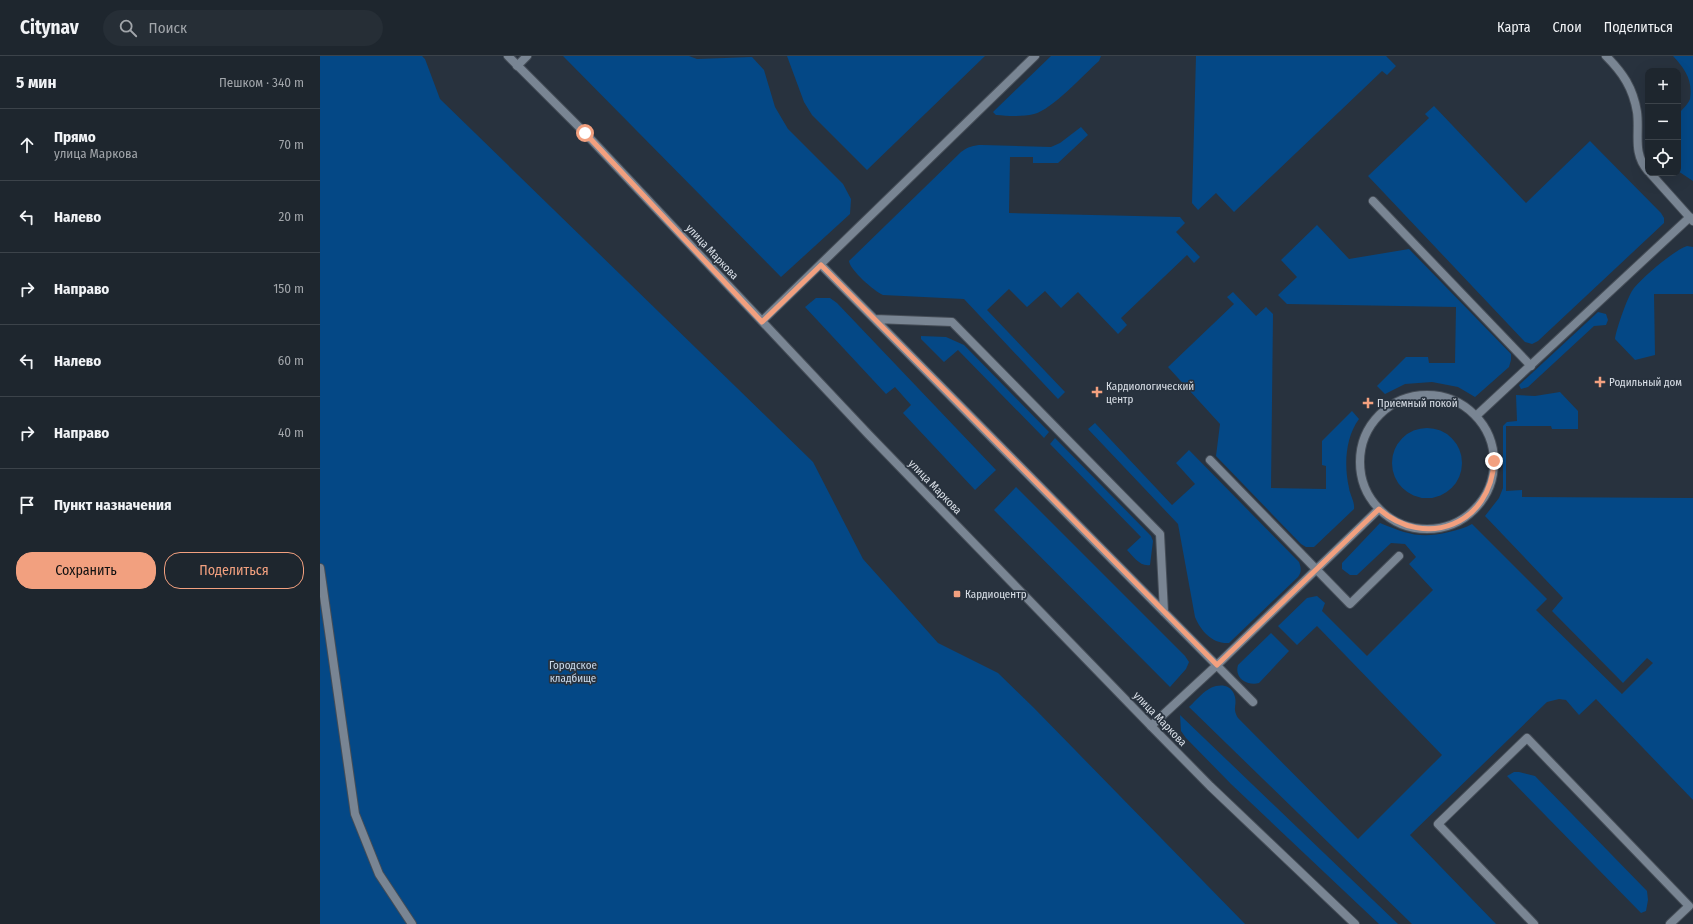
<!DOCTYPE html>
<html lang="ru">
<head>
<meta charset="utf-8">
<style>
  body { margin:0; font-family:"Fira Sans Condensed",sans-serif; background:#262e36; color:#f1f3f6 }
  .controls { position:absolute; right:12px; top:12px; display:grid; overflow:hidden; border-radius:8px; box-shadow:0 4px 16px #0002 }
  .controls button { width:36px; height:36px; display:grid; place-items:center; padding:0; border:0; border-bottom:1px solid #3c434a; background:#1e262e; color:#f1f3f6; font:20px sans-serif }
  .stop { position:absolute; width:12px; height:12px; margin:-9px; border:3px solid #f2a07f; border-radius:50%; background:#fff }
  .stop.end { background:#f2a07f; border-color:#fff; box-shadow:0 1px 4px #0008 }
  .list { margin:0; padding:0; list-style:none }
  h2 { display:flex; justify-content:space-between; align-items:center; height:52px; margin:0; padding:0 16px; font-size:17px }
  h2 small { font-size:13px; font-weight:400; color:#a1a5aa }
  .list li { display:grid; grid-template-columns:26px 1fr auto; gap:12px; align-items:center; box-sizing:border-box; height:72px; padding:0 16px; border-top:1px solid #3c434a }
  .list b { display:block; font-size:15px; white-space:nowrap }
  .list p { margin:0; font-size:13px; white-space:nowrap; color:#a1a5aa }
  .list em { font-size:13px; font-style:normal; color:#a1a5aa }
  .actions { display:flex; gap:8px; padding:12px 16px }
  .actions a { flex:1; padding:9px 0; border:1px solid #f2a07f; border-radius:16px; text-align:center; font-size:14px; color:#f2a07f }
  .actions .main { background:#f2a07f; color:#111 }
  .icon { flex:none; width:22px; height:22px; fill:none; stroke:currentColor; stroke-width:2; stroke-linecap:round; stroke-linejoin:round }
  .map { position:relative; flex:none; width:1373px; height:868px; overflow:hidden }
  header { display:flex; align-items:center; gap:24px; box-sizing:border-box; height:56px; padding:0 20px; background:#1e262e; border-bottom:1px solid #3c434a }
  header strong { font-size:19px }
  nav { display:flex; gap:22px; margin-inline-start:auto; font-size:14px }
  .search { width:280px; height:36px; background:#262e36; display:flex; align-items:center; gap:10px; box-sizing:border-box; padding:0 14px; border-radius:22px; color:#a1a5aa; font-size:15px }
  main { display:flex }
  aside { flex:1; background:#1e262e }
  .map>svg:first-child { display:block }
  .green { fill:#044886 }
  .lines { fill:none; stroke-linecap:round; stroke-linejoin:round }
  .service-casing { stroke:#454d57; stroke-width:10 }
  .tertiary-casing { stroke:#454d57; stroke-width:10 }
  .service { stroke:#798593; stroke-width:8 }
  .tertiary { stroke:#798593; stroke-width:8 }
  .route { stroke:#f2a07f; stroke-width:5 }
  .poi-dot { fill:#f2a07f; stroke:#28323e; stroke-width:1.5 }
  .labels { text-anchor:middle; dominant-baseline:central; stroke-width:3.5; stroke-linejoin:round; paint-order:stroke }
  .street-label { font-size:11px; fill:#dae0e8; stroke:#28323e }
  .poi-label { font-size:11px; fill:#dae0e8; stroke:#28323e; text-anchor:start }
  .park-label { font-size:11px; fill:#cbdbed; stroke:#28323e }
</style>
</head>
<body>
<header>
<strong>Citynav</strong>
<div class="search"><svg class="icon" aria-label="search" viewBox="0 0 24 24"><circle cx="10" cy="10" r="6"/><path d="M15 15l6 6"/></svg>Поиск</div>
<nav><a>Карта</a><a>Слои</a><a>Поделиться</a></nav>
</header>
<main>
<aside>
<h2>5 мин<small>Пешком · 340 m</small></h2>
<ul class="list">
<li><svg class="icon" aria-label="ahead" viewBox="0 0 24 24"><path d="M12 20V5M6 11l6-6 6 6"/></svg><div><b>Прямо</b><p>улица Маркова</p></div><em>70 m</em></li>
<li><svg class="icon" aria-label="left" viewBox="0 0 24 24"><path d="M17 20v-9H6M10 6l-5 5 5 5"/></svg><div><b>Налево</b></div><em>20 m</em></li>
<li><svg class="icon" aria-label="right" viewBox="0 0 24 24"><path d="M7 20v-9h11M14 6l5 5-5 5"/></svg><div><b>Направо</b></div><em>150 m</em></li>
<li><svg class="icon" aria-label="left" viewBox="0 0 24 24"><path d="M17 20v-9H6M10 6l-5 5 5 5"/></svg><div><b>Налево</b></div><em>60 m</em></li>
<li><svg class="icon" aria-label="right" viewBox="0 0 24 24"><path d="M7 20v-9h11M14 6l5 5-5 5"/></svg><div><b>Направо</b></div><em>40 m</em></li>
<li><svg class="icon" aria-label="arrive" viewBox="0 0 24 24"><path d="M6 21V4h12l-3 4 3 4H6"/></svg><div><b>Пункт назначения</b></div></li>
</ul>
<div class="actions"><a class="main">Сохранить</a><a>Поделиться</a></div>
</aside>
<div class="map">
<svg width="1373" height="868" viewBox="0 0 1373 868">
  <rect width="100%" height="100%" fill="#28323e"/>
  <path class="green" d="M 0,0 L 102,0 L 105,3 L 120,43 L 493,406 L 543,503 L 618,587 L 678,617 L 714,652 L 925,868 L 0,868 Z
    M 243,0 L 369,0 L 377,3 L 432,1 L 444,14 L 455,51 L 468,73 L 523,128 L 531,143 L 530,158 L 461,221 Z
    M 467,0 L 665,0 L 547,114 L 492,59 L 484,46 Z
    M 731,0 L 781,0 L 779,5 C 764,18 732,54 714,58 C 702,61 688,60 676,59 L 673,56 Z
    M 876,0 L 1066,0 L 1076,10 L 1067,19 L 1062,15 L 914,156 L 896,137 L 878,154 L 872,147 Z
    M 1353,0 L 1373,0 L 1373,125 L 1358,115 L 1358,58 C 1362,54 1368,48 1370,43 C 1373,24 1365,13 1353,0 Z
    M 1114,50 L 1206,147 L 1270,85 L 1341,157 L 1344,162 L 1344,167 L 1218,285 L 1212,288 L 1205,286 L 1048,120 L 1109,62 L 1105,58 Z
    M 761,71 L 768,79 L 738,107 L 713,107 L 713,101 L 690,101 L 689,157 L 860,161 L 865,167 L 856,176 L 880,201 L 874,207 L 867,199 L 801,262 L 807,269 L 798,278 L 758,236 L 741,252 L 725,235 L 707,251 L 689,233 L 667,254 L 745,336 L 738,343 L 644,243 L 563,239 C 554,235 530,214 529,205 L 641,96 C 648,91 653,89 662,89 L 731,91 L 740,87 Z
    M 997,169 L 1029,203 L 1089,193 L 1191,298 L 1191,304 L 1189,311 L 1155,341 L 1138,331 L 1112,326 L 1085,328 L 1065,338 L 1057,330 L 1086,301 L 1108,301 L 1109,307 L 1135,307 L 1136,251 L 967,248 L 958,239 L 977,221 L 961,204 Z
    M 1367,190 L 1373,191 L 1373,238 L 1334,238 L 1335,299 L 1315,304 L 1295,283 C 1296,274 1308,239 1314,232 C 1324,220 1353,195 1367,190 Z
    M 913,236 L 936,260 L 946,251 L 953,258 L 951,432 L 1006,433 L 1006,410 L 1002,409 L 1002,385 L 1032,355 L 1039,363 C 1025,382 1024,410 1029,432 C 1030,439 1035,446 1034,453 L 994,491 L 986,491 L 981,488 L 896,400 L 900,368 L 848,311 L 914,248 L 907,241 Z
    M 496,242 L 510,242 L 517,247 L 676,414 L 655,434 L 583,357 L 591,349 L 575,331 L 566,338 L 485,251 Z
    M 1278,256 L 1286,258 L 1288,264 L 1286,269 L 1274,270 L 1208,331 L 1201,333 L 1199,329 Z
    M 601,280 L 626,281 L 644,289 L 729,376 L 724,382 L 638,294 L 624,306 L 601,283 Z
    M 1240,336 L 1258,355 L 1258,373 L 1232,373 L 1231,370 L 1186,370 L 1186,435 L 1202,434 L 1202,441 L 1373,442 L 1373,744 L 1276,643 L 1259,659 L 1246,644 L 1239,643 L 1227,646 L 1090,779 L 1176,868 L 1092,868 L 869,651 C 880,641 889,627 905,630 C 910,631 914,636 915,641 C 917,651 912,652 918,662 L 1038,783 L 1122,699 L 997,570 L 977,589 L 958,570 L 987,542 L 997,540 L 1005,547 L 1002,555 L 1047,600 L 1113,534 L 1089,508 L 1096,501 L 1085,488 L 1071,487 L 1037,519 L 1030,519 L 1022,513 L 1022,507 L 1060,467 C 1087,478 1100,483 1129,476 C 1137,474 1145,472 1152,468 L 1227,543 L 1216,554 L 1302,638 L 1333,607 L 1327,602 L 1303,627 L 1232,555 L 1243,542 L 1165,460 L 1179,442 L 1183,432 L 1183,370 L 1187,366 L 1197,365 L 1196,339 L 1215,340 Z
    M 775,367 L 852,449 L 875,428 L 856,407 L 869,394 L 979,506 C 981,512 982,515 978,521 L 909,587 C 892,588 881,575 875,561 L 858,468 L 768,373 Z
    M1072 407a35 35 0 1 1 70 0a35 35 0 1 1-70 0Z
    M 735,382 L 831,480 L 833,485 L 830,509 C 820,511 813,500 807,494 L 821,481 L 730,388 Z
    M 696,431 L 865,600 L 869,606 L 866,613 L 850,631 L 674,454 Z
    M 951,577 L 969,595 L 939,627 C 927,630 914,622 918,609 Z
    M 860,659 L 1078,868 L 1059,868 L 911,728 L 866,682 L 861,675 Z
    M 1194,716 L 1199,716 L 1215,720 L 1327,835 L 1328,844 L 1326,855 L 1321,857 L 1187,720 Z"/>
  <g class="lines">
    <defs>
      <path id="service" d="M 1286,0 C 1303,17 1313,32 1317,56 C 1320,77 1312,97 1328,115
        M 197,10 L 207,0
        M 1330,117 L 1373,165
        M 1053,145 L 1211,310
        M 501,209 L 933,646
        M 555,263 L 632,266 L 840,478 L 844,556
        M 442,265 L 715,0
        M1040 406a67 67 0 1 1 134 0a67 67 0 1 1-134 0Z
        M 1156,360 L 1370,161
        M 890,404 L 1030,548 L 1079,500
        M 0,512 L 35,758 L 59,818 L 92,868
        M 831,670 L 897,609 L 1059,453
        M 1214,868 L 1118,768 L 1207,682 L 1369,850 L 1350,868"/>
      <path id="tertiary" d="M 188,0 L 265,77 L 549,379 L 831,670 L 890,730 L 1035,868"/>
    </defs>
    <use href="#service" class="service-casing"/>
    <use href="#tertiary" class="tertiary-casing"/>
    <use href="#service" class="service"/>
    <use href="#tertiary" class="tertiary"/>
  </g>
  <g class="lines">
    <path class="route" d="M 265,77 L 442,266 L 501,209 L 897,609 L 1059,453 C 1106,494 1171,468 1174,405"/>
  </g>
  <g class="poi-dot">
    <path d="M1278 320h4v4h4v4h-4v4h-4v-4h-4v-4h4z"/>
    <path d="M775 330h4v4h4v4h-4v4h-4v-4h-4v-4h4z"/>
    <path d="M1046 341h4v4h4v4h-4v4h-4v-4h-4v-4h4z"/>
    <rect x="633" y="534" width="8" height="8" rx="2"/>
  </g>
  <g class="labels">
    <g class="street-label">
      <text transform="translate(392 196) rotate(47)">улица Маркова</text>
      <text transform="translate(615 431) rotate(46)">улица Маркова</text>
      <text transform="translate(840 663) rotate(46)">улица Маркова</text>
    </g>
    <g class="poi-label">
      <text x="1289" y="326">Родильный дом</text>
      <text x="786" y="330">Кардиологический<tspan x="786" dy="13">центр</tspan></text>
      <text x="1057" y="347">Приемный покой</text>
      <text x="645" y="538">Кардиоцентр</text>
    </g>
    <g class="park-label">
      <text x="253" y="609">Городское<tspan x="253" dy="13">кладбище</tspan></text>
    </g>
  </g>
</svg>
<div class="controls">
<button>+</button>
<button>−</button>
<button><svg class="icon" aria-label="locate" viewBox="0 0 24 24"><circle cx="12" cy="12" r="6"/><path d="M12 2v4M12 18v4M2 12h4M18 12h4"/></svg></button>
</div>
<div class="stop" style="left:265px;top:77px"></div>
<div class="stop end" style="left:1174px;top:405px"></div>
</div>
</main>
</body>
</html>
